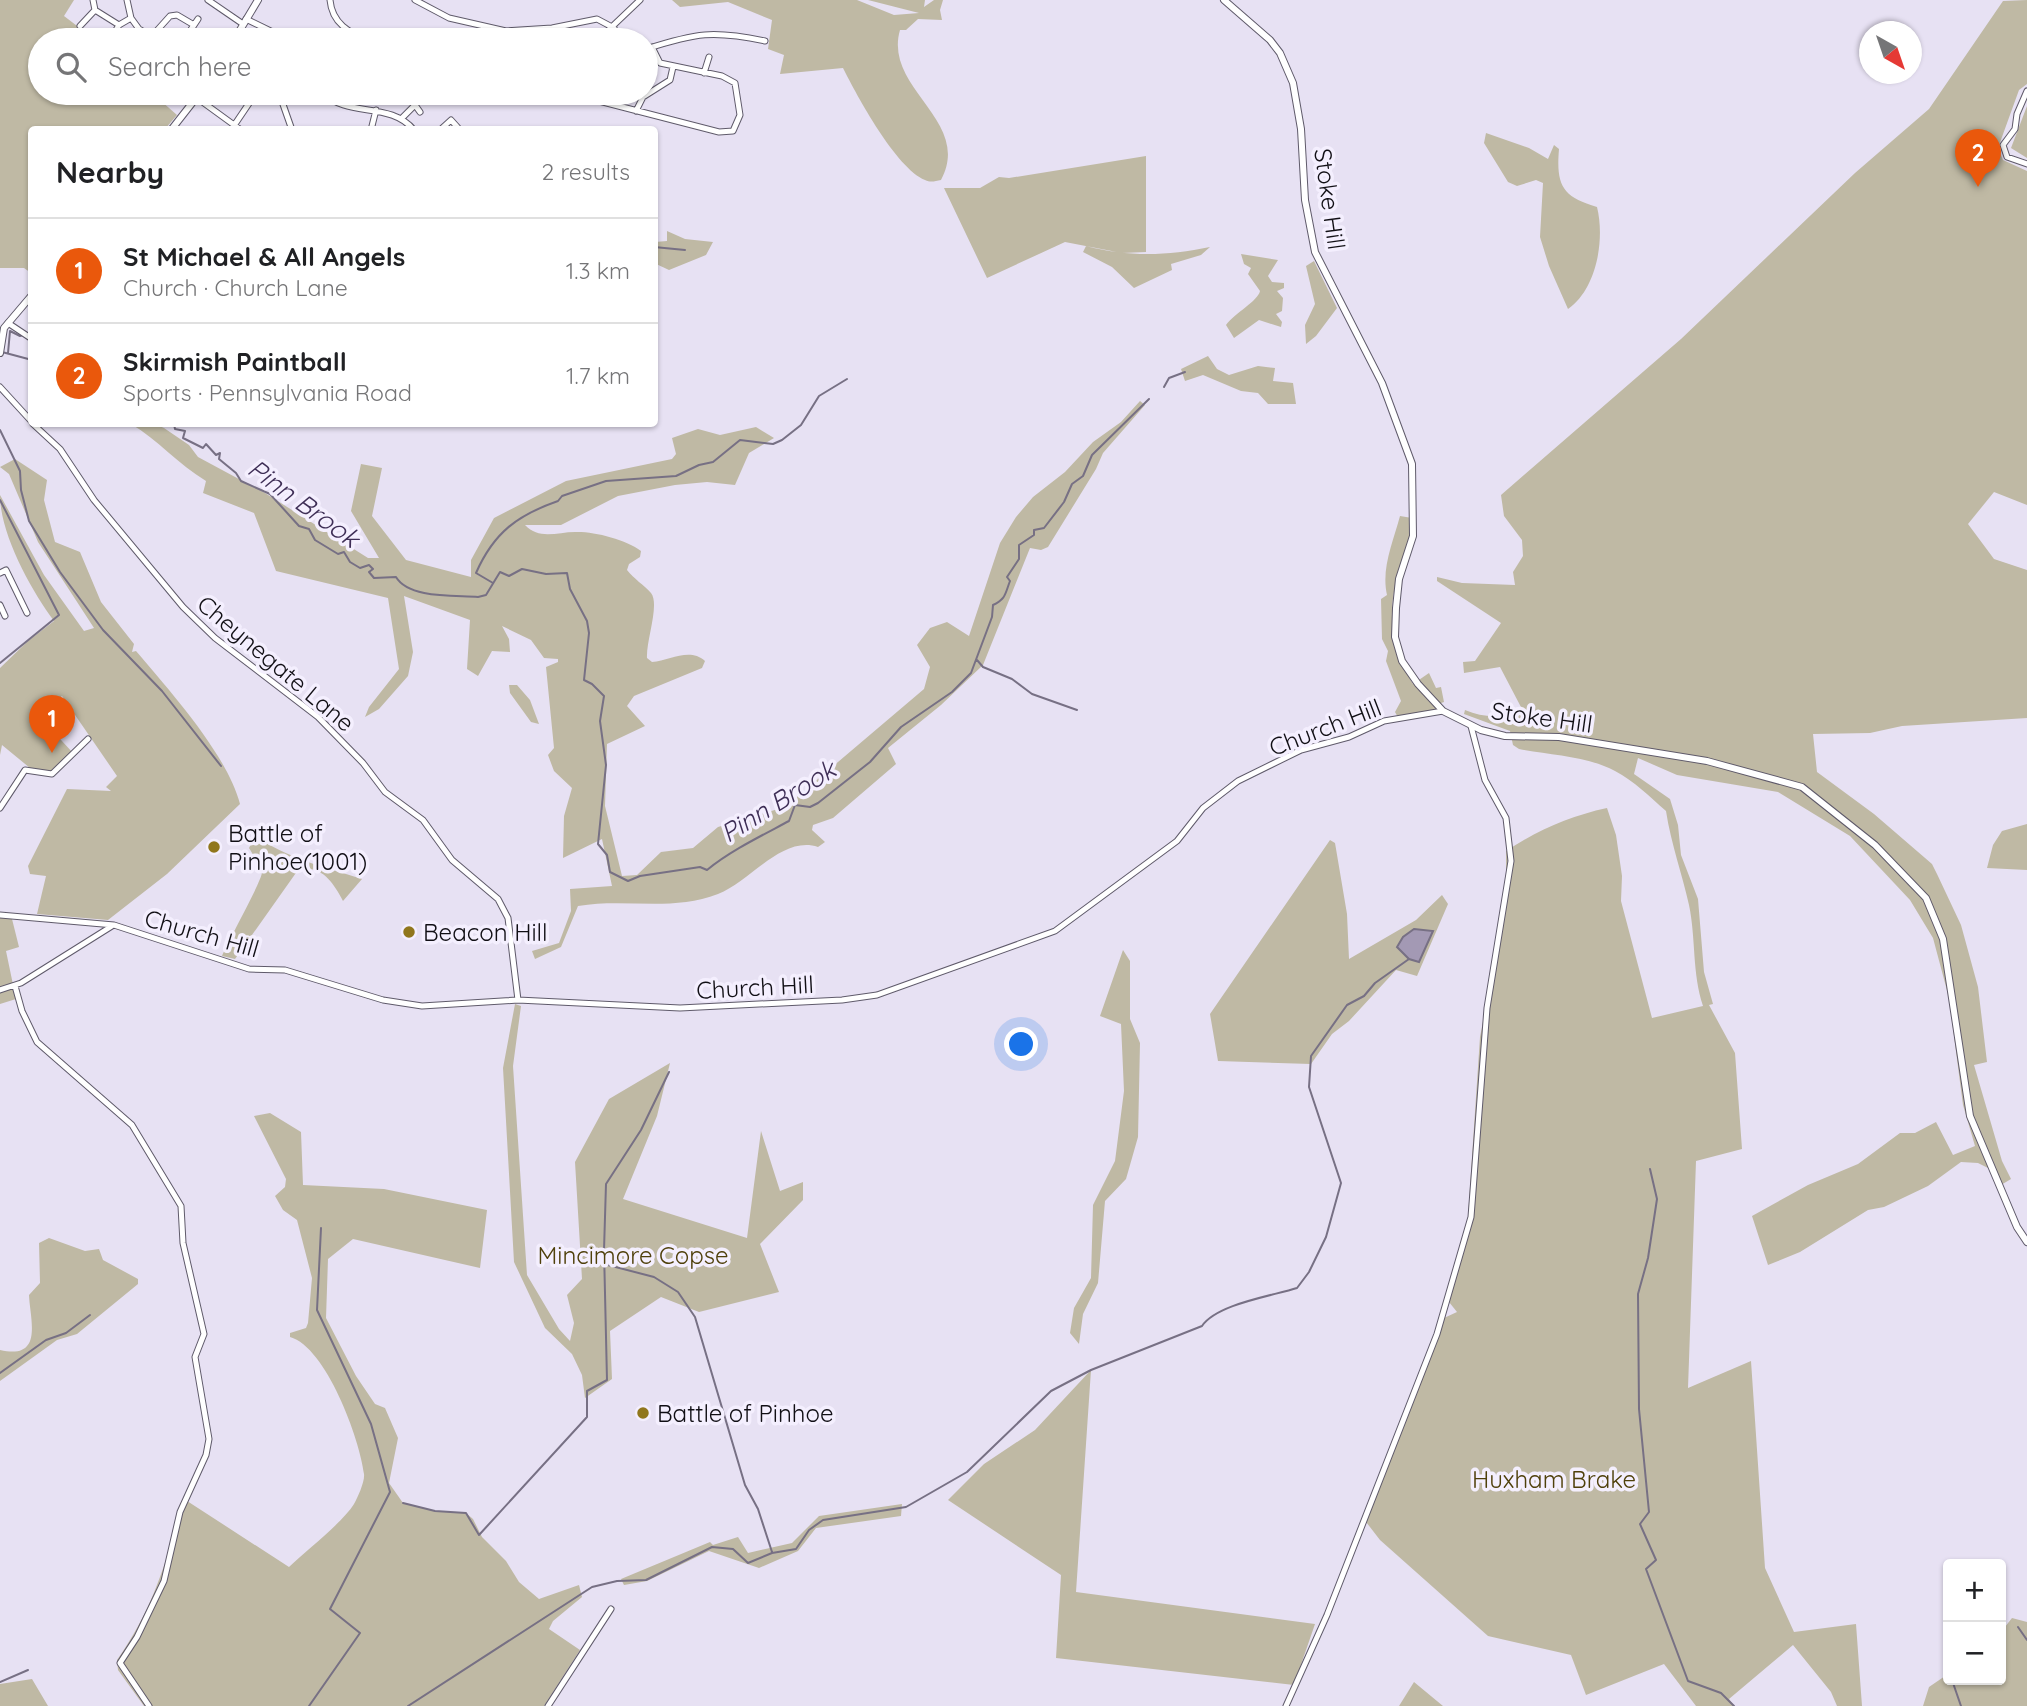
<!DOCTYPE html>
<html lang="en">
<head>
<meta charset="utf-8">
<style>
  body { margin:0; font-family:Quicksand,sans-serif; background:#f6f6f6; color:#202124 }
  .controls { position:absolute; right:21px; bottom:21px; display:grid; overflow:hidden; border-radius:7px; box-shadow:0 2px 5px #0004 }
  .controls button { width:63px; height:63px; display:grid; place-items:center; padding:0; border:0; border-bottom:2px solid #e0e0e0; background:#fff; color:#202124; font:35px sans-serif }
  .compass { position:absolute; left:1859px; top:21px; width:63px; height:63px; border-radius:50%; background:#fff; box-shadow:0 2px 5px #0004; rotate:140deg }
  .you { position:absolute; left:1022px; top:1045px; width:24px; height:24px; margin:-18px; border:5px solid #fff; border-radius:50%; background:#1a73e8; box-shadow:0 0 0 10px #1a73e833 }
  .badge { display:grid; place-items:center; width:46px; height:46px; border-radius:50%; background:#ea580c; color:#fff; font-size:23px; font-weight:700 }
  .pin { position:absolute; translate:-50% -58px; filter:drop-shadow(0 2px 4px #0008) }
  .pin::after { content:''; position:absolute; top:37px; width:24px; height:21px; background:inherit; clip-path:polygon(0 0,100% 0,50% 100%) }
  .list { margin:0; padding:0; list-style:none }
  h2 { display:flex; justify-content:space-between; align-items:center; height:91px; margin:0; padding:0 28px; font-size:30px }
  h2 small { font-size:23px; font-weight:400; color:#757577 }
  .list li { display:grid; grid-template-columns:46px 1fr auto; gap:21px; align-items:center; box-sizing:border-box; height:105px; padding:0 28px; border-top:2px solid #e0e0e0 }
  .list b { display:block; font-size:26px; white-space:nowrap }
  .list p { margin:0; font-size:23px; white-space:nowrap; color:#757577 }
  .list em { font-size:23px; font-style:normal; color:#757577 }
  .icon { flex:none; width:38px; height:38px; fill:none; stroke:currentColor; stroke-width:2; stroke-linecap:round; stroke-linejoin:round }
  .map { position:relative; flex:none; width:2027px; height:1706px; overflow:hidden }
  .search { position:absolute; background:#fff; box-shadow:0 2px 5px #0004; left:28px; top:28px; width:630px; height:77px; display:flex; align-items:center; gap:18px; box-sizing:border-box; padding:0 24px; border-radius:38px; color:#757577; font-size:26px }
  .panel { position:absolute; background:#fff; box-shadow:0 2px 5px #0004; left:28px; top:126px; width:630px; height:301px; border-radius:7px }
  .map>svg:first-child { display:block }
  .green { fill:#bfb9a4 }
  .water { fill:#a399b4; stroke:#777084; stroke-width:2 }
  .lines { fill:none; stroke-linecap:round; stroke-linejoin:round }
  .stream { stroke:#777084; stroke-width:2 }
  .minor-casing { stroke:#5f5a6a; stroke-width:7 }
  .tertiary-casing { stroke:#5f5a6a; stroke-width:8 }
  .minor { stroke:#fff; stroke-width:5 }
  .tertiary { stroke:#fff; stroke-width:6 }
  .poi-dot { fill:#90761c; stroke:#f4effe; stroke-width:2.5 }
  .labels { text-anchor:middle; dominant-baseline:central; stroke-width:7; stroke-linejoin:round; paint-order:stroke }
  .street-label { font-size:24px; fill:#110f15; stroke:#f4effe }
  .poi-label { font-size:24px; fill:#110f15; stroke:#f4effe; text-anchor:start }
  .park-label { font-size:24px; fill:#4f400b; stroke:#f4effe }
  .water-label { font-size:26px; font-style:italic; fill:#3f2f57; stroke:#f4effe }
</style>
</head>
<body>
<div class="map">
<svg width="2027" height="1706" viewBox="0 0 2027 1706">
  <rect width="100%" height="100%" fill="#e7e1f3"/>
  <path class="green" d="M 0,0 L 74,0 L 64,16 L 89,35 L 86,40 L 40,40 L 40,93 L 152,93 L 177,115 L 165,129 L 32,130 L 31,273 L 24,268 L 0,268 Z
    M 672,0 L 857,0 L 894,15 L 919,13 L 868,0 L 925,0 L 924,7 L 934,0 L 943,0 L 940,10 L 942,20 L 918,19 L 906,30 L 900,30 C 883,89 973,120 941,180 C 935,181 931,183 925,180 C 896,168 857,96 843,68 L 780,74 L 784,55 L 768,49 L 772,20 L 728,2 L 680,7 Z
    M 2027,0 L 2027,84 L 2019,90 L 1998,148 L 2003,160 L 2027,171 L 2027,505 L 1994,492 L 1968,524 L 1994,559 L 2027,570 L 2027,718 L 1902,726 L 1870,733 L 1813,734 L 1817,772 L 1874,814 L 1932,864 L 1937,874 L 1961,925 L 1978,987 L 1987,1062 L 1974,1065 L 2002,1161 L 2011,1179 L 2001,1185 L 1996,1172 L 1978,1163 L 1961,1162 L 1928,1186 L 1884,1207 L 1868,1210 L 1800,1252 L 1768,1265 L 1752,1216 L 1808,1185 L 1858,1164 L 1900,1133 L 1915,1133 L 1936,1122 L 1953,1155 L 1975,1146 L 1963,1105 L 1949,998 L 1933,938 L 1910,900 L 1850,836 L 1778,792 L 1677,775 L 1638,758 L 1634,774 L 1670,799 L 1678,825 L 1681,855 L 1698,899 L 1704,972 L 1713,1004 L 1709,1005 L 1735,1053 L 1742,1149 L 1696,1161 L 1688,1388 L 1751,1361 L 1765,1568 L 1794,1632 L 1856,1624 L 1862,1706 L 1837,1706 L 1831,1692 L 1793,1645 L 1729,1699 L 1734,1706 L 1696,1706 L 1664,1664 L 1586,1695 L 1571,1655 L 1488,1636 L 1380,1540 L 1363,1518 L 1444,1318 L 1457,1312 L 1449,1302 L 1468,1217 L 1480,1037 L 1506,904 L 1506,851 C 1538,830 1570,816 1607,808 L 1616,835 L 1622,876 L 1621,901 L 1652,1018 L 1703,1006 C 1692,973 1696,939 1689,905 C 1682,873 1671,844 1666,811 C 1650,797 1634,781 1615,771 C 1587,756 1550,755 1519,749 L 1513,745 L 1510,731 L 1464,714 L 1465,710 C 1485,718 1503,719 1522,709 L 1500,667 L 1464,673 L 1463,662 L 1475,661 L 1501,623 L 1437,581 L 1437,577 L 1462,583 L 1515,585 L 1513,572 L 1523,556 L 1522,540 L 1504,516 L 1501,495 L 1681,339 L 1855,173 L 1929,109 L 2003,1 Z
    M 2027,106 L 2027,158 L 2011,148 Z
    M 1486,133 L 1529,148 L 1548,159 L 1554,145 L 1559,149 C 1556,185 1562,197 1597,207 C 1605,239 1597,289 1568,309 L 1549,266 L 1540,237 L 1543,183 L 1536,180 L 1517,186 L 1508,182 L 1484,143 Z
    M 1146,156 L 1146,252 L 1122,253 L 1065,242 L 987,278 L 944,188 L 980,188 L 999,177 L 1009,178 Z
    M 667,231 L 685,239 L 713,242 L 706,255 L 669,270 L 654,263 L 655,242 L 667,241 Z
    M 1086,246 C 1128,257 1167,256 1210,247 L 1201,255 L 1171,264 L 1172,270 L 1134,288 L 1112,267 L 1083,252 Z
    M 1241,254 L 1278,260 L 1268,276 L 1272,282 L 1284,283 L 1284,288 L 1277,291 L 1283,298 L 1282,311 L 1276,314 L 1282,322 L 1281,327 L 1259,320 L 1234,338 L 1226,325 C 1235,313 1258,301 1260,291 L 1248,274 L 1251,268 L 1244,264 Z
    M 1314,261 L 1337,308 L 1316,336 L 1306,344 L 1305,325 L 1315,304 L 1306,266 Z
    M 1208,356 L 1217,369 L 1229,375 L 1258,366 L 1275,368 L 1273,381 L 1293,383 L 1296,404 L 1268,404 L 1258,393 L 1241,391 L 1203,375 L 1185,381 L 1181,369 Z
    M 1140,401 L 1145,405 L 1103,453 L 1096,469 L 1048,547 L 1041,550 L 1030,548 L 983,665 L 941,705 L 888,748 L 896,764 L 833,818 L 813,825 L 812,830 L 825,842 L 818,847 C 782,835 750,882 718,894 C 672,912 625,898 578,906 L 561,947 L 535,959 L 532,951 L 559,943 L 571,911 L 570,889 L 612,886 L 602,839 L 563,858 L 564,816 L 572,788 L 554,771 L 548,755 L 554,748 L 546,667 L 558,662 L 558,659 L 544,658 L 531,640 L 502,626 L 509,639 L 510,652 L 492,651 L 478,676 L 467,669 L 470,620 L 404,596 L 413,652 L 408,676 L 379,709 L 365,717 L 369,707 L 399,669 L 388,598 L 276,571 L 254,513 L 203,493 L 206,481 C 178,464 158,440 131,424 L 155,424 L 164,428 L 189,445 L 198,457 L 265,493 L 368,558 L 379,558 L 351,511 L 361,464 L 382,468 L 372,516 L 406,560 L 471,577 L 471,560 L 494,518 L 566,481 L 672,459 L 676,454 L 672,438 L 698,429 L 720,435 L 756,427 L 774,438 L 749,453 L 735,485 L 707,482 L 675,485 L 618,496 L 561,525 L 525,525 C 540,541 559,531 578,532 C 596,532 627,540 641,551 L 640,557 L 629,564 L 627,570 C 634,579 644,585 651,593 C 660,604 646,641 647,658 L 652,662 C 670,661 689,647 705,661 L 702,668 L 634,696 L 627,706 L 645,726 L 607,744 L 605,806 L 622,876 L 637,875 L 661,852 L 693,848 L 718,827 L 785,807 L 924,689 L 930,667 L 917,645 L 930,628 L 947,622 L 969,636 L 1000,543 L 1016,517 L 1033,497 L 1065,472 L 1093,442 L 1121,422 Z
    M 15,459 L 47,480 L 44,500 L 55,542 L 80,552 L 101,602 L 134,644 L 132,652 L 136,651 C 169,690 227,754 240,804 L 167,874 L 108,920 L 37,914 L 46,876 L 30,874 L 28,866 L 67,789 L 111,791 L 106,787 L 117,776 L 62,696 L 39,716 L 73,753 L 52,774 L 30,768 L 2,745 L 0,755 L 0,668 L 28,641 L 54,621 C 31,590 0,534 0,495 L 44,575 L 84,631 L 94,628 L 38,542 L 9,474 L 0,467 Z
    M 1400,516 L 1412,518 C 1411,539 1404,555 1398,575 C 1386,614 1392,651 1413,684 L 1429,673 L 1436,688 L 1441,687 L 1444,702 L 1438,704 L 1439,713 L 1400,721 L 1395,712 L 1401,701 L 1386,661 L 1388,651 L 1382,639 L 1381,599 L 1387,595 C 1381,569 1393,542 1400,516 Z
    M 509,685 L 517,685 L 530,700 L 539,724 L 531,722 L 510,693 Z
    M 2027,824 L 2027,870 L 1987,868 L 1993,845 L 2002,831 Z
    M 255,836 C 287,858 324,867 362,879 L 343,901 C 333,882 321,864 298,870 L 235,959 L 222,956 C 227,943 263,879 262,872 C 260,864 253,855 249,848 Z
    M 1330,840 L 1335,843 L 1347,914 L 1349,959 L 1416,920 L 1442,895 L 1448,904 L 1417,976 L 1396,970 L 1349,1021 L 1332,1034 L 1311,1064 L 1218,1061 L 1210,1014 Z
    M 0,917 L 12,919 L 19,947 L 6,951 L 16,999 L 0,1004 Z
    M 1123,950 L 1130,961 L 1130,1019 L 1140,1043 L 1138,1137 L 1126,1179 L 1105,1201 L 1098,1283 L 1083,1314 L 1079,1344 L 1070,1333 L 1074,1308 L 1091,1278 L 1093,1205 L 1115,1161 L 1124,1091 L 1121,1024 L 1100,1016 Z
    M 515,1004 L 521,1006 L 513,1066 L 527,1275 L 559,1329 L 570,1341 L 574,1323 L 567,1295 L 582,1279 L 575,1162 L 609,1099 L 670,1063 L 657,1116 L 623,1199 L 747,1238 L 761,1131 L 780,1191 L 803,1182 L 803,1200 L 760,1244 L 779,1292 L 699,1312 L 661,1297 L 610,1331 L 612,1379 L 585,1398 L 582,1375 L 572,1354 L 545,1328 L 514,1262 L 503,1068 Z
    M 270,1113 L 301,1132 L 303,1185 L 384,1189 L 487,1210 L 480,1268 L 353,1239 L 328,1259 L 326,1318 L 356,1376 L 375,1404 L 385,1408 L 398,1438 L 389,1483 L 403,1503 L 435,1511 L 466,1513 L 473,1519 L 482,1537 L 506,1561 L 519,1582 L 539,1599 L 579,1585 L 582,1597 L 553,1621 L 549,1629 L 580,1650 L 544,1706 L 144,1706 L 118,1670 L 117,1660 C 154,1608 167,1559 184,1499 L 289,1567 C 307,1550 342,1523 354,1504 C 358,1497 365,1481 364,1474 C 360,1439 326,1347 290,1337 L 290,1333 L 306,1328 L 308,1323 L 312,1278 L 297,1220 L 283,1210 L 275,1196 L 285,1187 L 286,1179 L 254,1116 Z
    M 49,1238 L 85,1251 L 99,1249 L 103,1260 L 138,1279 L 138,1284 L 77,1334 L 57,1340 L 0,1381 L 0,1350 C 44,1360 30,1320 29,1295 L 40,1283 L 39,1243 Z
    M 1091,1370 L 1076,1592 L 1315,1624 L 1294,1685 L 1056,1658 L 1061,1575 L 948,1500 L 984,1464 L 1035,1430 Z
    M 902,1504 L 901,1516 L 816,1528 L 798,1551 L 759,1568 L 709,1551 L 647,1581 L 624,1585 L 621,1579 L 710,1542 L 713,1545 L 738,1537 L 748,1553 L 792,1543 L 819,1516 Z
    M 2012,1618 L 2027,1622 L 2027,1706 L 1923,1706 L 1929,1687 L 1948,1674 L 1948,1680 L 2001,1680 L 2001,1632 Z
    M 32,1679 L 48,1706 L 0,1706 L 0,1684 Z
    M 1414,1682 L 1443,1706 L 1399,1706 Z"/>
  <path class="water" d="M 1414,929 L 1433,931 L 1419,962 L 1409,959 L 1397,947 L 1403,937 Z"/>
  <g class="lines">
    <path class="stream" d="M 654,247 L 685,250
      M 2,352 L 32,360
      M 8,353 L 10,331 L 20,336 L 32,332
      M 1164,387 L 1169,378 L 1185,372
      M 174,424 L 175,429 L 185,431 L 183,438 L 203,448 L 206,444 L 216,455 L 220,453 L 219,459 L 236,473 L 241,481 L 270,494 L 299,526 L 309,529 L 315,540 L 338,554 L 344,552 L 350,562 L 360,568 L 369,565 L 373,569 L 369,572 L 374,578 L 396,577 C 409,599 456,595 478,597 L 486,595 L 500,572 L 509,576 L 522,569 L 546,574 L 567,573 L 570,589 L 587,621 L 589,633 L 584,680 L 592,684 L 604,696 L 600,721 L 606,765 L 598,844 L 607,855 L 610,872 L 628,881 L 640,876 L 700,867 L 707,870 C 730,851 761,836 789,821 L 795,805 L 810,807 L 818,803 L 870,762 L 901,727 L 952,692 L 971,673 L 992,617 L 993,605 C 1006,599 1005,594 1010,581 L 1007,577 L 1019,559 L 1019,545 L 1034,535 L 1034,530 L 1044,528 L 1064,502 L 1072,484 L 1083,476 L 1092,455 L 1149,399
      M 0,430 L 20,471 L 21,490 L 29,521 L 60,572 L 103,630 L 162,691 L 221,766
      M 0,500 L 59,615 L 0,663
      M 493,583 L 476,573 C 494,532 518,515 558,501 L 562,496 L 606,481 L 676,476 L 699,465 L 713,462 L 740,440 L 773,444 L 782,440 L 801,425 L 819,396 L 847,379
      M 977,660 L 983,667 L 1012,679 L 1032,694 L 1077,710
      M 1650,1169 L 1657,1199 L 1648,1258 L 1638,1294 L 1639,1409 L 1649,1512 L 1640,1524 L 1656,1560 L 1646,1569 L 1688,1681 L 1721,1693 L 1734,1706
      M 604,1264 L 654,1277 L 678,1292 L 695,1317 L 745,1485 L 758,1509 L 772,1552
      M 0,1373 L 46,1340 L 66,1333 L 90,1315
      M 403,1503 L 435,1511 L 466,1513 L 479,1535 L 587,1417 L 587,1391 L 607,1380 L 604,1250 L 606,1184 L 641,1130 L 669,1072
      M 2018,1627 L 2027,1640
      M 1952,1680 L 1961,1706
      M 0,1682 L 28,1670
      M 309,1706 L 360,1633 L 330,1609 L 390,1492 L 371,1424 L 317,1310 L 321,1228
      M 408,1706 L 592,1587 L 617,1581 L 646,1580 L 712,1547 L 733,1549 L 748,1563 L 772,1553 L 796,1549 L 809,1530 L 823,1520 L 906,1507 L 967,1472 L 1051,1391 L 1091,1370 L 1202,1326 C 1217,1304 1272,1296 1297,1288 L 1309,1272 L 1326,1237 L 1341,1183 L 1309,1087 L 1311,1056 L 1347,1005 L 1364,996 L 1375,983 L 1409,959"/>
    <defs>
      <path id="minor" d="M 93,0 L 95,10 L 119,25 L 131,18 L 139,29 L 157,40
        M 127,0 L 131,18
        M 208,0 L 243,24
        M 330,0 C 332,23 349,33 369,40
        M 415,0 L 449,18 L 506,31 L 552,28 L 597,19 L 614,28
        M 246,19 L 289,40
        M 80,26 L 95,10
        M 190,31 L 198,19
        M 152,36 L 170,16 L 177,15 L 194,25
        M 115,40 L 113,35 L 119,25
        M 598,40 L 640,0
        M 646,49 C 696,33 713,30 765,41
        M 704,73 L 709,57
        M 2027,91 L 2017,114 L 2015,129 L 2003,145 L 2007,157 L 2027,164
        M 279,93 L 292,130
        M 323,93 C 348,118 390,101 414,130
        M 568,93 L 719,132 L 733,131 L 740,115 L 735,83 L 722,76 L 660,63 L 652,47
        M 197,98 L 241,130
        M 636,111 L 643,97 L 670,80 L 673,67
        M 402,118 L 415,105 L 420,112
        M 231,130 L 256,93
        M 371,130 L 376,110
        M 440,130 L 451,120 L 460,130
        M 8,323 L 32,339
        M 0,387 L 32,422
        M 33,424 L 60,449 L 94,500 L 183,607 L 215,638 L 318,717 L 363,763 L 385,792 L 423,820 L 452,860 L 498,899 L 508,918 L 518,1000
        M 0,573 L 6,570 L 27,613
        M 0,605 L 5,616
        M 0,808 L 25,770 L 52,774 L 88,739
        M 0,915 L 114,925 L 249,969 L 285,970 L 383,1000 L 422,1006 L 518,1000 L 680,1008 L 842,1000 L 877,995 L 1055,931 L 1177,841 L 1203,808 L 1238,781 L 1301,750 L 1349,737 L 1384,721 L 1443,711
        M 15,986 L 22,1011 L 37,1042 L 132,1125 L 181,1206 L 183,1243 L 204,1334 L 195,1357 L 209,1439 L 206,1455 L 180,1512 L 164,1581 L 137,1637 L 120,1663 L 149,1706
        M 0,990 L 21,983 L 112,926
        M 548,1706 L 611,1609
        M 1286,1706 L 1327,1615 L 1437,1334 L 1471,1217 L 1487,1008 L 1511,861 L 1506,818 L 1485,780 L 1471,726"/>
      <path id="tertiary" d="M 1224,0 L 1270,40 L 1280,53 L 1293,83 L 1301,129 L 1305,200 L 1315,252 L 1382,383 L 1412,464 L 1413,536 L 1399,579 L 1396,608 L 1395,637 L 1402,661 L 1418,684 L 1443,711 L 1481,730 L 1505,736 L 1559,737 L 1707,761 L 1802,787 L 1875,845 L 1926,898 L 1943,939 L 1970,1116 L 2017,1227 L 2027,1242
        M 234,40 L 258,0
        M 171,130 L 200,93
        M 0,353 L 4,328 L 32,295"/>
    </defs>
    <use href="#minor" class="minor-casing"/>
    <use href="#tertiary" class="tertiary-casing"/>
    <use href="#minor" class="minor"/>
    <use href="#tertiary" class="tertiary"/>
  </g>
  <g class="poi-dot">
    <circle cx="214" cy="847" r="7"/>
    <circle cx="409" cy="932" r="7"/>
    <circle cx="643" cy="1413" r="7"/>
  </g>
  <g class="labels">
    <g class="street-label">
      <text transform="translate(1330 199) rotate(82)">Stoke Hill</text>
      <text transform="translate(276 663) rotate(40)">Cheynegate Lane</text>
      <text transform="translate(1542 717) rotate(8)">Stoke Hill</text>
      <text transform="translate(1325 727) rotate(-21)">Church Hill</text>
      <text transform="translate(202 933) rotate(16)">Church Hill</text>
      <text transform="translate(755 987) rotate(-3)">Church Hill</text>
    </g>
    <g class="poi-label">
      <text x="228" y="833">Battle of<tspan x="228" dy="28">Pinhoe(1001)</tspan></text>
      <text x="423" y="932">Beacon Hill</text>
      <text x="657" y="1413">Battle of Pinhoe</text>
    </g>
    <g class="park-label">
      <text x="633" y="1255">Mincimore Copse</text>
      <text x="1554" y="1479">Huxham Brake</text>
    </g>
    <g class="water-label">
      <text transform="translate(304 503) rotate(36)">Pinn Brook</text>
      <text transform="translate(778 801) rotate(-32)">Pinn Brook</text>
    </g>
  </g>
</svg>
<div class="controls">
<button>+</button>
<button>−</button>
</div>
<svg class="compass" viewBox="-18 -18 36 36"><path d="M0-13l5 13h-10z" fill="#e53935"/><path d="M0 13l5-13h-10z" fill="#757577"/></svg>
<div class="you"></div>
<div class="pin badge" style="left:52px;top:753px">1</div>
<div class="pin badge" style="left:1978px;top:187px">2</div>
<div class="search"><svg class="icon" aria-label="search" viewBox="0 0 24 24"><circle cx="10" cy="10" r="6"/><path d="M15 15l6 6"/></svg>Search here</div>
<section class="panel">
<h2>Nearby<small>2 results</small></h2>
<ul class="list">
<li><span class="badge">1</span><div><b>St Michael &amp; All Angels</b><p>Church · Church Lane</p></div><em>1.3 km</em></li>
<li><span class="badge">2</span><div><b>Skirmish Paintball</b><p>Sports · Pennsylvania Road</p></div><em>1.7 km</em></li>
</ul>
</section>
</div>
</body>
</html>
